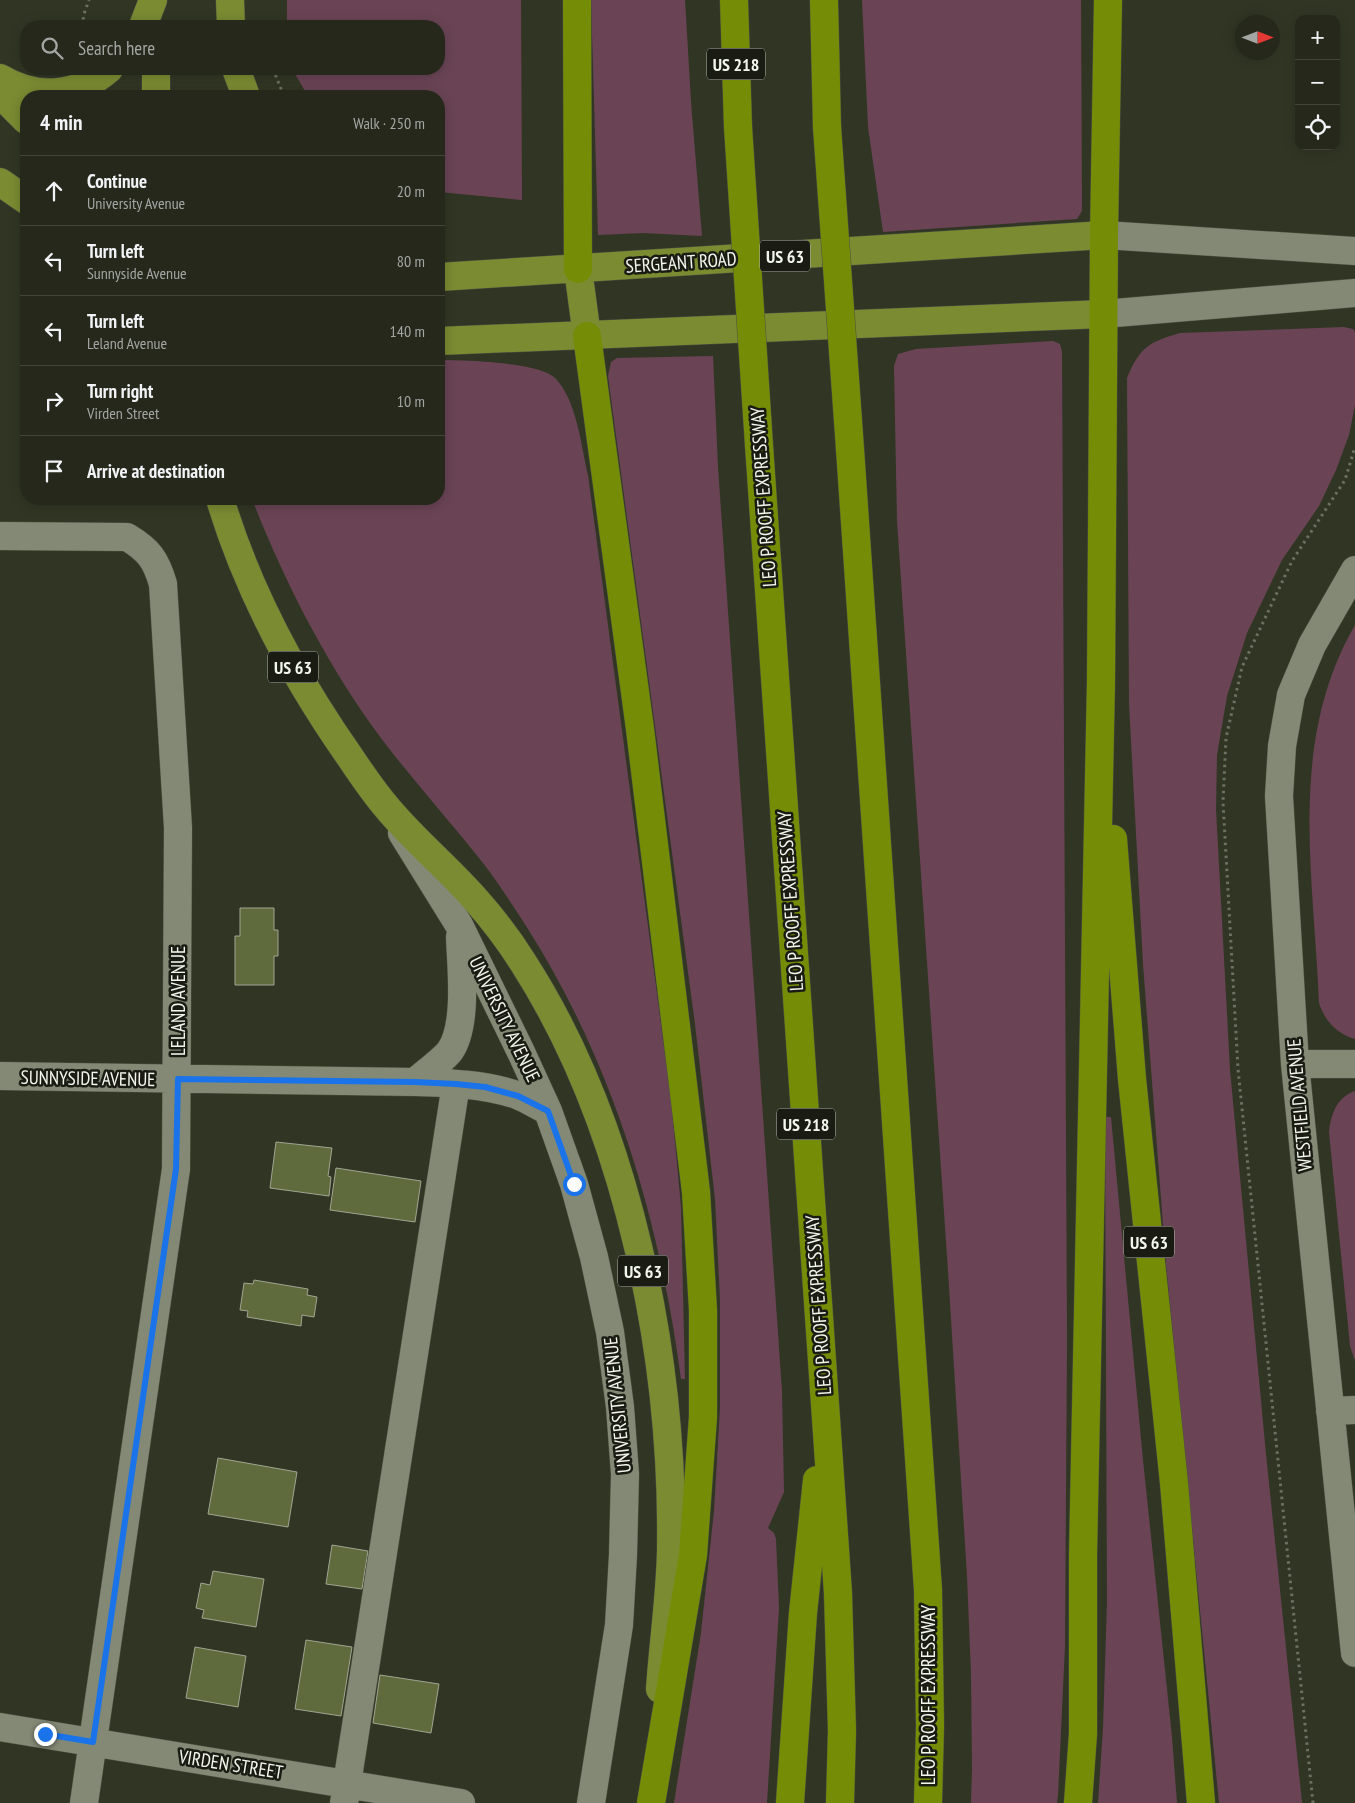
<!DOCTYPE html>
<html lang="en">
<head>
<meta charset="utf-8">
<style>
  body { margin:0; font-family:"PT Sans Narrow",sans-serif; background:#313428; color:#f1f3f6 }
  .controls { position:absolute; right:15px; top:15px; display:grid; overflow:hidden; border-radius:10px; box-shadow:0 2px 12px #0003 }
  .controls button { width:45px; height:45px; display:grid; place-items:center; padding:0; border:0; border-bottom:1px solid #42443a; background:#25281b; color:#f1f3f6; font:25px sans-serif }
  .compass { position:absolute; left:1235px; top:15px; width:45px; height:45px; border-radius:50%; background:#25281b; box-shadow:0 2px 12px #0003; rotate:90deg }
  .stop { position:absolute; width:15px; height:15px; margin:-11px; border:4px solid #1a73e8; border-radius:50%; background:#fff }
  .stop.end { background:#1a73e8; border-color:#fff; box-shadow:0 1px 5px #0008 }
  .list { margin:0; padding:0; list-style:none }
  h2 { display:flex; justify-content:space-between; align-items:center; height:65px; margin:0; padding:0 20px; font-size:21px }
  h2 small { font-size:16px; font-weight:400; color:#a3a6a3 }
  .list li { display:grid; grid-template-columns:32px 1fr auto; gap:15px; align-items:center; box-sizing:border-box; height:70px; padding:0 20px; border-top:1px solid #42443a }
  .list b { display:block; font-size:19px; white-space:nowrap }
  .list p { margin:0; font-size:16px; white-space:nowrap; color:#a3a6a3 }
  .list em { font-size:16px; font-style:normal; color:#a3a6a3 }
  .icon { flex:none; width:28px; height:28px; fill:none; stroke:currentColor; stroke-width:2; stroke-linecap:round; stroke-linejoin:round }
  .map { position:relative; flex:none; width:1355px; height:1803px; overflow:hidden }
  .search { position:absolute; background:#25281b; box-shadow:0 2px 12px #0003; left:20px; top:20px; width:425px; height:55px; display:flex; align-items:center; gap:12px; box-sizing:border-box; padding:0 18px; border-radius:20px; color:#a3a6a3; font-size:19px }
  .panel { position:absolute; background:#25281b; box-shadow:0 2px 12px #0003; left:20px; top:90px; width:425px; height:415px; border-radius:20px }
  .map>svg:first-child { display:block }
  .green { fill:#6a4455 }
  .building { fill:#606b3d; stroke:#9fa691 }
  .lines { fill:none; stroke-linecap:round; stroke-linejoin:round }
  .minor-casing { stroke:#4d5142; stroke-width:29 }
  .major-casing { stroke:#4d5142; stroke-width:29 }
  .highway-casing { stroke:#4d5142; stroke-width:29 }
  .path { stroke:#6c7161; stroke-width:3; stroke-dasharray:2.5 4; stroke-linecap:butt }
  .minor { stroke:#838975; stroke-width:28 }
  .major { stroke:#7b8b32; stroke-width:28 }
  .highway { stroke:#758c06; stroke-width:28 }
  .highway-bridge-casing { stroke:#4d5142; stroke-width:29; stroke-linecap:butt }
  .highway-bridge { stroke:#758c06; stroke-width:28 }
  .route { stroke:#1a73e8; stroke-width:6 }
  .labels { text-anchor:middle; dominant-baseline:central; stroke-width:5; stroke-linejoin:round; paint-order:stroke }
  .shield { fill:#1a1c14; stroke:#b2b5aa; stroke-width:1 }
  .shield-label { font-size:18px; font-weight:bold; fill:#f3f6eb }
  .street-label { font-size:19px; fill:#f3f6eb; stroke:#1a1c14 }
</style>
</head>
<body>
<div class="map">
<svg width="1355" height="1803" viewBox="0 0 1355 1803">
  <rect width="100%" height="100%" fill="#313624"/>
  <path class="green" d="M 287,0 L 521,0 L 522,200 L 439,192 L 439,96 L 308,96 L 292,69 L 439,69 L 439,26 L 287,26 Z
    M 591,0 L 685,0 L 691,102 L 702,236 L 643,233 L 598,235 Z
    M 862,0 L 1081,0 L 1082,211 L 1077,219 L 883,232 L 868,127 Z
    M 1344,327 L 1353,329 L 1355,332 L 1355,405 L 1349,435 L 1336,470 L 1319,506 L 1282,560 L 1247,633 L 1227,696 L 1217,755 L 1216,809 L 1230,1070 L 1266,1454 L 1302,1803 L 1219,1803 L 1166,1264 L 1143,964 L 1129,703 L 1127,378 C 1140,347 1149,342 1180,333 Z
    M 1053,341 L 1060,344 L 1062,352 L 1067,1341 L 1065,1646 L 1058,1795 L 1057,1803 L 971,1803 L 972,1769 L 971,1674 L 967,1576 L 948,1271 L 897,521 L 894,366 L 898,354 L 916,349 Z
    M 713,356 L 718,467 L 782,1391 L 784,1492 L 768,1528 L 774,1533 L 776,1539 L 779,1608 L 767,1803 L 674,1803 L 701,1633 L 714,1511 L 720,1408 L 720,1300 L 715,1199 L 695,1024 L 608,376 L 611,362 L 617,358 Z
    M 439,360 C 462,360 540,362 555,378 C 577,400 581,446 588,475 L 671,1099 L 681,1207 L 685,1379 L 681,1379 C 660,1221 614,1065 528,929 C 514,907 499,884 483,863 C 446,816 405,772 370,723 C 321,653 283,578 252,499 L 439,499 Z
    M 1355,625 L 1355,1039 C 1337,1034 1325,1021 1319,1003 C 1314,874 1287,743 1355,625 Z
    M 1355,1091 L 1355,1361 L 1350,1346 L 1329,1132 C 1331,1114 1337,1097 1355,1091 Z
    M 1105,1117 L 1111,1117 L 1143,1460 L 1172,1737 L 1177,1803 L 1098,1803 L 1103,1728 L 1107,1602 Z"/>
  <path class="building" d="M 240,908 L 274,908 L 274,930 L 278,930 L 278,956 L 274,956 L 274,985 L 235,985 L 235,936 L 240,936 Z
    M 276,1142 L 332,1148 L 328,1176 L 331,1177 L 329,1196 L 270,1188 Z
    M 336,1168 L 421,1181 L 415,1222 L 330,1210 Z
    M 254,1280 L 308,1289 L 307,1295 L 317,1297 L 314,1317 L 302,1315 L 301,1326 L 247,1317 L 248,1311 L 240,1310 L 244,1283 L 253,1284 Z
    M 218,1458 L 297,1472 L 288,1527 L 208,1514 Z
    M 332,1545 L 368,1551 L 362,1589 L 326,1584 Z
    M 213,1571 L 264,1579 L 256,1627 L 202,1618 L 204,1610 L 196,1608 L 201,1583 L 210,1585 Z
    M 306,1640 L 352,1647 L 341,1716 L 295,1709 Z
    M 195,1647 L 246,1656 L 238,1707 L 186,1698 Z
    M 380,1675 L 439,1684 L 431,1733 L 373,1723 Z"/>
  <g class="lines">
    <defs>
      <path id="minor" d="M 1104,235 L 1355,251
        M 1103,314 L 1355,293
        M 0,536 L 127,537 C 149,550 156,560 163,584 L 178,828 L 176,1169 L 84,1803
        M 1355,570 L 1312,645 L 1291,695 L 1282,746 L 1279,796 L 1295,1064 L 1355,1653
        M 402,833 L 459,925 L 521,1052 L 548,1111 L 574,1184 L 594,1257 L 610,1332 L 620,1407 L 625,1474 L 623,1555 L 619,1625 L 591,1803
        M 1295,1064 L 1355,1064
        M 0,1076 L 415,1082 C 450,1083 484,1084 517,1095 C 527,1099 538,1106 548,1111
        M 415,1082 C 425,1073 443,1060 450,1051 C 468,1025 461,967 460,937
        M 1330,1411 L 1355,1410
        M 0,1727 L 461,1803
        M 344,1803 L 456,1084"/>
      <path id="major" d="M 230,0 L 231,26
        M 143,26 L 153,0
        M 236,69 L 246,96
        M 0,78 C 37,100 77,97 109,69
        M 0,94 L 26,120
        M 156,96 L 156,69
        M 0,182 L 26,200
        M 578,269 L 587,336
        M 439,277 L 1104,235
        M 439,341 L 1103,314
        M 220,499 C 248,592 294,677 350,757 C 362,775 375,794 389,810 C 416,842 449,869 476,900 C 492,918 511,943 524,964 C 629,1128 674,1358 671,1551 C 670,1597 663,1644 660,1689"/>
      <path id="highway" d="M 577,0 L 578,269
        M 734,0 L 738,127
        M 824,0 L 827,127
        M 587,336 L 640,729 L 696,1192 L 703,1310 L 703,1417 L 693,1555 L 651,1803
        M 759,445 L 838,1593 L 842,1731 L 840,1803
        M 850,449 L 928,1590 L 930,1726 L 928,1803
        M 1113,839 L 1132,1079 L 1174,1483 L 1201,1803
        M 790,1803 L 803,1613 L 817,1480
        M 1078,1803 L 1083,1734 L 1083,1555 L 1101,681 L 1104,235 L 1108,0"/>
    </defs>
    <use href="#minor" class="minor-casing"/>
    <use href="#major" class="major-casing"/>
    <use href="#highway" class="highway-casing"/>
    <path class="path" d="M 82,26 L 84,14 L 89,0
      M 273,69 L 284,96
      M 1313,1803 L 1238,1069 L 1223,802 L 1226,738 L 1242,667 L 1292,561 L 1345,480 L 1355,447"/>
    <use href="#minor" class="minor"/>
    <use href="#major" class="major"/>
    <use href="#highway" class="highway"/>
    <defs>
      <path id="highway-bridge" d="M 738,127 L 759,445
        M 827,127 L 850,449"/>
    </defs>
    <use href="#highway-bridge" class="highway-bridge-casing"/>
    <use href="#highway-bridge" class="highway-bridge"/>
  </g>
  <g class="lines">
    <path class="route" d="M 45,1734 L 93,1742 L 176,1169 L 178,1079 L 415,1082 L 456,1084 L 485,1087 L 518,1096 L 548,1111 L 574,1184"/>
  </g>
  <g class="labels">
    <g class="shield">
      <rect x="707" y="48.5" width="58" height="31" rx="4"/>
      <rect x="760" y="240.5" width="50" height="31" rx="4"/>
      <rect x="268" y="651.5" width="50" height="31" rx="4"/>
      <rect x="777" y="1108.5" width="58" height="31" rx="4"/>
      <rect x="1124" y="1226.5" width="50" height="31" rx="4"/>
      <rect x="618" y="1255.5" width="50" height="31" rx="4"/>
    </g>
    <g class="shield-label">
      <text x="736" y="64">US 218</text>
      <text x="785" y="256">US 63</text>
      <text x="293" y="667">US 63</text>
      <text x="806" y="1124">US 218</text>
      <text x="1149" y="1242">US 63</text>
      <text x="643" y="1271">US 63</text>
    </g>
    <g class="street-label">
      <text transform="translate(681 262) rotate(-4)">SERGEANT ROAD</text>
      <text transform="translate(763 497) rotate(-94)">LEO P ROOFF EXPRESSWAY</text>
      <text transform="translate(790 901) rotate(-94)">LEO P ROOFF EXPRESSWAY</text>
      <text transform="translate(178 1001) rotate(-90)">LELAND AVENUE</text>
      <text transform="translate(505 1019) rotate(64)">UNIVERSITY AVENUE</text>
      <text transform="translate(88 1078) rotate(1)">SUNNYSIDE AVENUE</text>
      <text transform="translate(1299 1105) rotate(-95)">WESTFIELD AVENUE</text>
      <text transform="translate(818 1305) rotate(-94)">LEO P ROOFF EXPRESSWAY</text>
      <text transform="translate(617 1405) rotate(-96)">UNIVERSITY AVENUE</text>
      <text transform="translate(928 1695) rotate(-90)">LEO P ROOFF EXPRESSWAY</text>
      <text transform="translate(231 1764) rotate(9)">VIRDEN STREET</text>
    </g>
  </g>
</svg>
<div class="controls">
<button>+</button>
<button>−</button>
<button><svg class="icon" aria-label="locate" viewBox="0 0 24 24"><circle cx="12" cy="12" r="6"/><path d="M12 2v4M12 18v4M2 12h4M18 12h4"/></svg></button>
</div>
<svg class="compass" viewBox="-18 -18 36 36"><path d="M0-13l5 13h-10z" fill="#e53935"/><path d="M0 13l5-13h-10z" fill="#a3a6a3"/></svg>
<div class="stop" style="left:574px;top:1184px"></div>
<div class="stop end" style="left:45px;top:1734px"></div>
<div class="search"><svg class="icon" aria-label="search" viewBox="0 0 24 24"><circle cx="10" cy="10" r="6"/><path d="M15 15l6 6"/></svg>Search here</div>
<section class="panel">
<h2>4 min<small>Walk · 250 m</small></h2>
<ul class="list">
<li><svg class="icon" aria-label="ahead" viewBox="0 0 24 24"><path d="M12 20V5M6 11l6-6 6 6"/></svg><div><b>Continue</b><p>University Avenue</p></div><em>20 m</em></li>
<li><svg class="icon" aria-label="left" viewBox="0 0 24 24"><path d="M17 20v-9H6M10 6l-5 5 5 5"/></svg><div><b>Turn left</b><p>Sunnyside Avenue</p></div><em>80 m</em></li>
<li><svg class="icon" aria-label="left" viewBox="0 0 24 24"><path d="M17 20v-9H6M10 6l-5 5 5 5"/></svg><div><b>Turn left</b><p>Leland Avenue</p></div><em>140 m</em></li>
<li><svg class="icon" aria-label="right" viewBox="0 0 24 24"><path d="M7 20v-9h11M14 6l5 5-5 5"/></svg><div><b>Turn right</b><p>Virden Street</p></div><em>10 m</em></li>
<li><svg class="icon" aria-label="arrive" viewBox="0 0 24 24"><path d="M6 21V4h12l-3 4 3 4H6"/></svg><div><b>Arrive at destination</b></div></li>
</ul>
</section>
</div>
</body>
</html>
